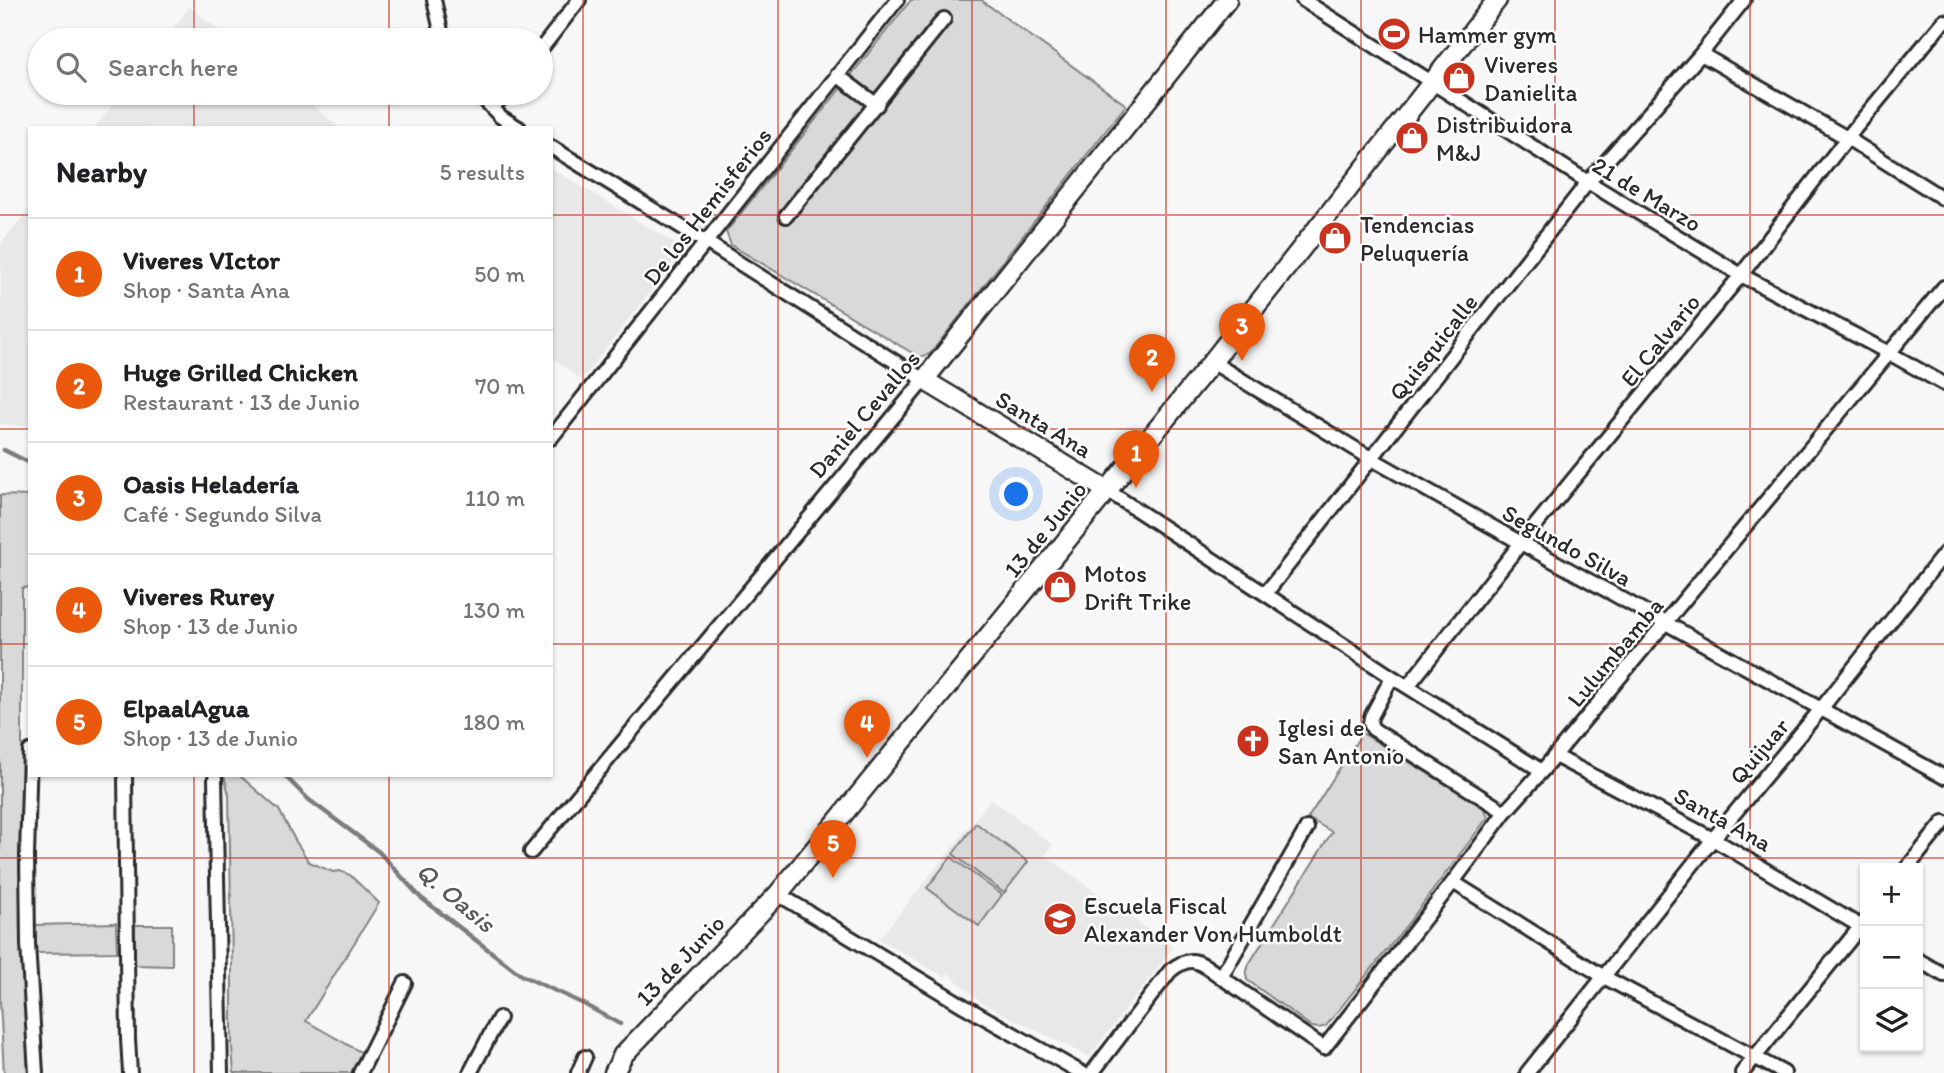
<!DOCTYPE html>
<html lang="en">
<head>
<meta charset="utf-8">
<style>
  body { margin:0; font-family:Itim,sans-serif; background:#f6f6f6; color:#202124 }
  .controls { position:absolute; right:21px; bottom:21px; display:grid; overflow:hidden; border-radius:0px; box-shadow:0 2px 5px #0004 }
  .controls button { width:63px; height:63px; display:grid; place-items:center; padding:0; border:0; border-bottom:2px solid #e0e0e0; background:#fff; color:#202124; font:35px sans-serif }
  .you { position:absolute; left:1017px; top:495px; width:24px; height:24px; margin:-18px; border:5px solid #fff; border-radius:50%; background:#1a73e8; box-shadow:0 0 0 10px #1a73e833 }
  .badge { display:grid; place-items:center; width:46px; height:46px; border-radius:50%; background:#ea580c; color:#fff; font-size:23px; font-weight:700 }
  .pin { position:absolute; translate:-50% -58px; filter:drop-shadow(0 2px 4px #0008) }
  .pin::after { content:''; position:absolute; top:37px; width:24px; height:21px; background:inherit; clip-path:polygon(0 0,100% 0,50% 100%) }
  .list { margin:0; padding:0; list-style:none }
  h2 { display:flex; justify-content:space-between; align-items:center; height:91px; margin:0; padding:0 28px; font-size:30px }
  h2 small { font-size:23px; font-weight:400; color:#757577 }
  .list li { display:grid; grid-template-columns:46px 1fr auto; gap:21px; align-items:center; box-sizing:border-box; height:112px; padding:0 28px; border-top:2px solid #e0e0e0 }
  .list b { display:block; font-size:26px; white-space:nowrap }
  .list p { margin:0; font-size:23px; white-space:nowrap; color:#757577 }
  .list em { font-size:23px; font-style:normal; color:#757577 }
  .icon { flex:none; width:38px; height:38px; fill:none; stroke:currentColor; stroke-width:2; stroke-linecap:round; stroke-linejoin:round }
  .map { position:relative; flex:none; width:1944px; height:1073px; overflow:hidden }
  .search { position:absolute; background:#fff; box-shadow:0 2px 5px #0004; left:28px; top:28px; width:525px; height:77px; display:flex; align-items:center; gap:18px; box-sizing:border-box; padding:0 24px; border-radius:38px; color:#757577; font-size:26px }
  .panel { position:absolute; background:#fff; box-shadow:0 2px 5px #0004; left:28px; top:126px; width:525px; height:651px; border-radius:0px }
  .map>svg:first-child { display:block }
  .built { fill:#e8e8e8 }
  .green { fill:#d9d9d9; stroke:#828282; stroke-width:2 }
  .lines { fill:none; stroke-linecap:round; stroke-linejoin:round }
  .stream { stroke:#7b7b7b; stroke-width:4.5 }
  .minor-casing { stroke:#2b2b2b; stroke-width:18 }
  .secondary-casing { stroke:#2b2b2b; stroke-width:23 }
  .minor { stroke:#fff; stroke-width:12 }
  .secondary { stroke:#fff; stroke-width:18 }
  .grid { fill:none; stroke:#c8321e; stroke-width:2; stroke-opacity:0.55 }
  .labels { text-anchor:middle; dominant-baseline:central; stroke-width:5; stroke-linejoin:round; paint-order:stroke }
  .poi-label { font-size:24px; fill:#2b2b2b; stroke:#fff; text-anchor:start }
  .street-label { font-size:24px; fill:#2b2b2b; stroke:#fff }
  .water-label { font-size:26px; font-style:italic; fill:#5a5a5a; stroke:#fff }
</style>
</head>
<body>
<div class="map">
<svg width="1944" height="1073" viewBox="0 0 1944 1073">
  <rect width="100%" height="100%" fill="#f7f7f7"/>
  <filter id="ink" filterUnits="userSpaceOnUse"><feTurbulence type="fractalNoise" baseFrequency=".0143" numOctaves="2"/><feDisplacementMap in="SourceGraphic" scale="14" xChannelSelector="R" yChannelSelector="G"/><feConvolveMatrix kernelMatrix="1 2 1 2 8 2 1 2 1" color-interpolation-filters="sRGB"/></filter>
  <g filter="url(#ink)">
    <path class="built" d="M 190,7 L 231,40 L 164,40 Z
      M 122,93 L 297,93 L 340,128 L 94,128 Z
      M 551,168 L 684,249 L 581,380 L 551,356 Z
      M 30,207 L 30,427 L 0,424 L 1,244 Z
      M 991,799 L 1053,845 L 1045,855 L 1173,948 L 1089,1057 L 982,1003 L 948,973 L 946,978 L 879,939 Z"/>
    <path class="green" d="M 911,0 L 981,0 L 1126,105 L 930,354 L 919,357 L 731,245 L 726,232 Z
      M 0,495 L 30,496 L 30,587 L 22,588 L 22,857 L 28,1073 L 4,1073 L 0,1002 Z
      M 1362,733 L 1483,807 L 1488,817 L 1409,922 L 1326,1026 L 1319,1028 L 1312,1027 L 1250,982 L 1247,980 L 1246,974 L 1249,964 L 1332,832 L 1308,818 Z
      M 224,775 L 239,775 L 279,810 L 295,840 L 309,862 L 333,872 L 340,871 L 350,875 L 379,903 L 306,1021 L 362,1053 L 351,1073 L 234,1073 L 232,1047 L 232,965 L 229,795 Z
      M 976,823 L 1028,862 L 1004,893 L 953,854 Z
      M 951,857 L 1002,895 L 979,926 L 927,888 Z
      M 116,923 L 117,952 L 35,953 L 35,925 Z
      M 135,925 L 172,925 L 172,966 L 135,965 Z"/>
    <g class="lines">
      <path class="stream" d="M 4,450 L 30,463
        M 284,775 L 308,799 L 379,852 L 420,897 L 521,975 L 584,1004 L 620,1024"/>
      <defs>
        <path id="minor" d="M 434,0 L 443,40
          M 1303,0 L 1588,182 L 1741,275 L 1889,353 L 1944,384
          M 541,49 L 579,0
          M 1701,54 L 1847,138 L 1944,199
          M 837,75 L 877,105
          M 478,93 L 501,117 L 519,128
          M 492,108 L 506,93
          M 786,216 L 944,19
          M 1212,362 L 1372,459 L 1521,543 L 1944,777
          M 551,438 L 897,0
          M 1108,491 L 1392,677 L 1542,771
          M 1266,593 L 1588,182 L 1701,54 L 1744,0
          M 1392,677 L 1371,717 L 1370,723 L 1373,729 L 1505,812
          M 1408,686 L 1521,543 L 1741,275 L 1847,138 L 1944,21
          M 30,751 L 27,856 L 28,944 L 36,1073
          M 1555,756 L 1713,839 L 1865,929
          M 125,775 L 128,1039 L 130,1073
          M 215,778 L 221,1073
          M 531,852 L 924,380 L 706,242 L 551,147
          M 1907,868 L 1944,822
          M 1453,882 L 1604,977 L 1784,1073
          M 778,894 L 964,1006 L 1082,1073
          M 1918,960 L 1944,975
          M 1221,977 L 1324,1048 L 1453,882 L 1505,812 L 1542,771 L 1944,287
          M 360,1073 L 405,983
          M 470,1073 L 499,1018
          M 578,1073 L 585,1057
          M 1092,1073 L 1170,971 C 1192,953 1200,962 1221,977 L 1307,828
          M 1527,1073 L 1713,839 L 1821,709 L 1944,554
          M 1742,1073 L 1865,921"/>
        <path id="secondary" d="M 1108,491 L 924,380 L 1227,0
          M 614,1073 L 623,1055 L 778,894 L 1212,362 L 1497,0"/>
      </defs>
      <use href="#minor" class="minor-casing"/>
      <use href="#secondary" class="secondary-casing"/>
      <use href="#minor" class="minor"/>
      <use href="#secondary" class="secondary"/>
    </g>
  </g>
  <path class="grid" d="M 194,0 L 194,40M 389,0 L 389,40M 583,0 L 583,1073M 778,0 L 778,1073M 972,0 L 972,1073M 1166,0 L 1166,1073M 1361,0 L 1361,1073M 1555,0 L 1555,1073M 1750,0 L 1750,1073M 194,93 L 194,128M 389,93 L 389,128M 0,215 L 30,215M 551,215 L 1944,215M 0,429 L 30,429M 551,429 L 1944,429M 0,644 L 30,644M 551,644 L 1944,644M 194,775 L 194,1073M 389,775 L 389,1073M 0,858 L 1944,858"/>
  <defs>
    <symbol id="stadium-disc" viewBox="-11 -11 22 22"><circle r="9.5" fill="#c8321e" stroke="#fff"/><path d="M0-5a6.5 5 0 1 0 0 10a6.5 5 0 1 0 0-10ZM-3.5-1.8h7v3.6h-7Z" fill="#fff"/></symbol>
    <symbol id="shop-disc" viewBox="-11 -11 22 22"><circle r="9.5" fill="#c8321e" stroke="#fff"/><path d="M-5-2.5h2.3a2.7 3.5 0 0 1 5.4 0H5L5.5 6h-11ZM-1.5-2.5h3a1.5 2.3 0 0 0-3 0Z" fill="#fff"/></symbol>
    <symbol id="church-disc" viewBox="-11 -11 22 22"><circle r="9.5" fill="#c8321e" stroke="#fff"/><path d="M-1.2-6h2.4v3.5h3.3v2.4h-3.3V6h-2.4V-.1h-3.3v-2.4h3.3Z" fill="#fff"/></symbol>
    <symbol id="university-disc" viewBox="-11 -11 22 22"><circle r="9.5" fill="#c8321e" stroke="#fff"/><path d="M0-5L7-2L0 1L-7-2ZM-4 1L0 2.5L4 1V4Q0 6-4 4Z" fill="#fff"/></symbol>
  </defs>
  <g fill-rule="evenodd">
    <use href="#stadium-disc" x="1375" y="15" width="38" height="38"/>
    <use href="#shop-disc" x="1440" y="59" width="38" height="38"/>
    <use href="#shop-disc" x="1393" y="119" width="38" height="38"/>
    <use href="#shop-disc" x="1316" y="219" width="38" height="38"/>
    <use href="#shop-disc" x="1041" y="568" width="38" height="38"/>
    <use href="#church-disc" x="1234" y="722" width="38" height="38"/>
    <use href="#university-disc" x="1041" y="900" width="38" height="38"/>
  </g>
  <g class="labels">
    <g class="poi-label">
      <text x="1418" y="34">Hammer gym</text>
      <text x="1484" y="64">Viveres<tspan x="1484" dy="28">Danielita</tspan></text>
      <text x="1436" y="124">Distribuidora<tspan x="1436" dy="28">M&amp;J</tspan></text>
      <text x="1360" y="224">Tendencias<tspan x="1360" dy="28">Peluquería</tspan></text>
      <text x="1084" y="573">Motos<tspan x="1084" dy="28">Drift Trike</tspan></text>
      <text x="1278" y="727">Iglesi de<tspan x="1278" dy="28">San Antonio</tspan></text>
      <text x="1084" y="905">Escuela Fiscal<tspan x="1084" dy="28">Alexander Von Humboldt</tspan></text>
    </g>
    <g class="street-label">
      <text transform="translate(1647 194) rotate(31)">21 de Marzo</text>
      <text transform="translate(707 206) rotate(-52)">De los Hemisferios</text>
      <text transform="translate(1660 340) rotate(-51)">El Calvario</text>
      <text transform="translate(1433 347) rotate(-52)">Quisquicalle</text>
      <text transform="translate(864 414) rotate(-50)">Daniel Cevallos</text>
      <text transform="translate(1044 424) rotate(31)">Santa Ana</text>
      <text transform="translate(1045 529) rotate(-51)">13 de Junio</text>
      <text transform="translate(1567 545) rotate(29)">Segundo Silva</text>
      <text transform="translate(1615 652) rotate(-50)">Lulumbamba</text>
      <text transform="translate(1759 751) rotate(-50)">Quijuar</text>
      <text transform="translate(1723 819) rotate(29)">Santa Ana</text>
      <text transform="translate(680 960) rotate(-46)">13 de Junio</text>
    </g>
    <g class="water-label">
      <text transform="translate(456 897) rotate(40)">Q. Oasis</text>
    </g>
  </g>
</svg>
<div class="controls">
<button>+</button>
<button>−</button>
<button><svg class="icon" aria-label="layers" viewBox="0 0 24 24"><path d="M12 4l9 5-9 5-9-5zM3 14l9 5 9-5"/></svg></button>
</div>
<div class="you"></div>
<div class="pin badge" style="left:1136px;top:488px">1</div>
<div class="pin badge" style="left:1152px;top:392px">2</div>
<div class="pin badge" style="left:1242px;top:361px">3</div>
<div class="pin badge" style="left:867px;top:758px">4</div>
<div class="pin badge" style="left:833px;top:878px">5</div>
<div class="search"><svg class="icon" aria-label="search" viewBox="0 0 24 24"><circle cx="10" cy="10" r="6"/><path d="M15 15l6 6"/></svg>Search here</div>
<section class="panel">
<h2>Nearby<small>5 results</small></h2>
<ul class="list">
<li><span class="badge">1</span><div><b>Viveres VIctor</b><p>Shop · Santa Ana</p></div><em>50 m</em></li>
<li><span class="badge">2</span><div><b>Huge Grilled Chicken</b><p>Restaurant · 13 de Junio</p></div><em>70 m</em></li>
<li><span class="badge">3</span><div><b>Oasis Heladería</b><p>Café · Segundo Silva</p></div><em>110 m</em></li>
<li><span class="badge">4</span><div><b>Viveres Rurey</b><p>Shop · 13 de Junio</p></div><em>130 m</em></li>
<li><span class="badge">5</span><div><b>ElpaalAgua</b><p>Shop · 13 de Junio</p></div><em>180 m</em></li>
</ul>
</section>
</div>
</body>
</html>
